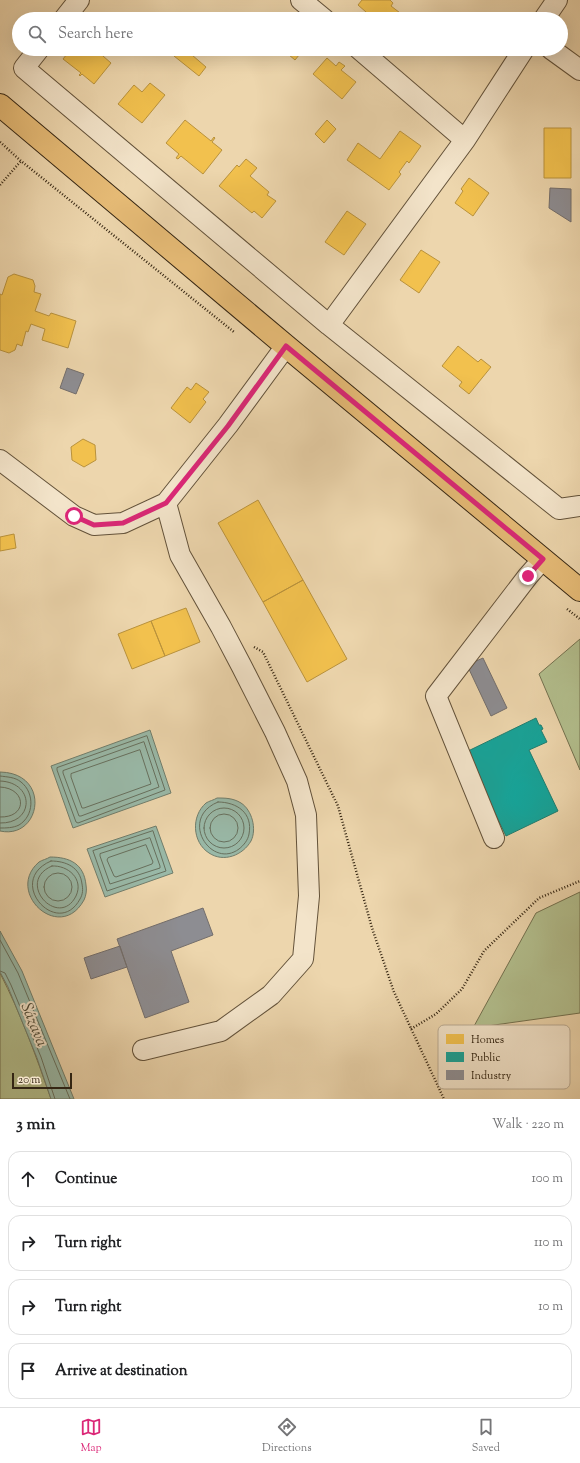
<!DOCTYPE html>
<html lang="en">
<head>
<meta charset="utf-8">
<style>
  body { margin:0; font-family:"Sorts Mill Goudy",serif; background:#f6f6f6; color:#202124 }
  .scale { position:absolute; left:12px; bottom:10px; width:60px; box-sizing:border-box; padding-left:4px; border:2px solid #352613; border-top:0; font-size:11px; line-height:14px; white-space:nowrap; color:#352613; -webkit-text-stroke:3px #f3e4ca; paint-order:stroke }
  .stop { position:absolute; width:12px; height:12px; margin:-9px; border:3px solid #db2777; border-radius:50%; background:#fff }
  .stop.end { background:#db2777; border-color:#fff; box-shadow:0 1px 4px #0008 }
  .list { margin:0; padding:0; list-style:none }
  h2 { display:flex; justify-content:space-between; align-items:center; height:52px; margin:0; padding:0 16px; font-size:17px }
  h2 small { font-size:13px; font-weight:400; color:#757577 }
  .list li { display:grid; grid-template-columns:26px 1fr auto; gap:12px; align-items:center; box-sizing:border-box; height:56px; margin:0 8px 8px; padding:0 8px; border:1px solid #e0e0e0; border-radius:12px }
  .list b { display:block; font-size:15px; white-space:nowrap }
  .list em { font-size:13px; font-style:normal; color:#757577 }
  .icon { flex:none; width:22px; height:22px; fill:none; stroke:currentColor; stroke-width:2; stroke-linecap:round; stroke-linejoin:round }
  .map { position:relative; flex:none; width:580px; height:1099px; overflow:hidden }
  .search { position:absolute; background:#fff; box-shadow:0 4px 16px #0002; left:12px; right:12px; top:12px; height:44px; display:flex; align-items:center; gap:10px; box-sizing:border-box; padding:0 14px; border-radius:22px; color:#757577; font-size:15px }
  .sheet { height:308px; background:#fff }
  nav { display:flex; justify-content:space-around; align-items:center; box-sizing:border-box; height:56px; border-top:1px solid #e0e0e0; background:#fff; font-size:11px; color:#757577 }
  nav a { display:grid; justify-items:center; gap:2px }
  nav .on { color:#db2777 }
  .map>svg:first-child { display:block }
  .green { fill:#b3bf8e; stroke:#747250 }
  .water { fill:#99b9a8; stroke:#717e6c }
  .homes { fill:#f2c14e; stroke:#b9923c }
  .public { fill:#17a398; stroke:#207e70 }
  .industry { fill:#8d8d92; stroke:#736e6c }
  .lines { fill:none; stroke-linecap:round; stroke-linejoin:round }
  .shore { stroke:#67705e; stroke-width:1 }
  .minor-casing { stroke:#63523a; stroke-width:22 }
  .major-casing { stroke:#352613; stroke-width:24 }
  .path { stroke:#352613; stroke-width:2.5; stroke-dasharray:1 2; stroke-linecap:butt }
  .minor { stroke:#f3e4ca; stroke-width:20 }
  .major { stroke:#e6bb76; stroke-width:22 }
  .route { stroke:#db2777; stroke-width:5 }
  .labels { text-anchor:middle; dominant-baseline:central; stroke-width:4; stroke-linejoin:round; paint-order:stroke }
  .water-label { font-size:16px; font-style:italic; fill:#4e4b38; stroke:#f3e4ca }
  .key { fill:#f3e4ca; stroke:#baab93; stroke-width:1 }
  .key-label { font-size:11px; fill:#352613 }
</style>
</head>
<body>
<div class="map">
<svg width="580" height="1099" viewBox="0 0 580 1099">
  <rect width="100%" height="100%" fill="#edd6ad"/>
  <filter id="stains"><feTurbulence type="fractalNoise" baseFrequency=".005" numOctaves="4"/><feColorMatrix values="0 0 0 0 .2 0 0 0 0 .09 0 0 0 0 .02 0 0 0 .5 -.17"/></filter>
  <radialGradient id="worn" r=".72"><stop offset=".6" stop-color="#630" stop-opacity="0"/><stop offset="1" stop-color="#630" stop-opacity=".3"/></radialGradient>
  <path class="green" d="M 580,639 L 580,770 L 539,674 Z
    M 580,892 L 580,1013 L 473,1028 L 536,913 Z
    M 0,973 C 21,1014 36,1056 51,1099 L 0,1099 Z"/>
  <path class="water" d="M 150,730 L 171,793 L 73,828 L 51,766 Z
    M 0,772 C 52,773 41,840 0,831 Z
    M 217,798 C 225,798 233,798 241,803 C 252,810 257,829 251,841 C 243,855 224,863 209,853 C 192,842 191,816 206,803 C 209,801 214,800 217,798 Z
    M 156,826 L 173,873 L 105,897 L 87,849 Z
    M 50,857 C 70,857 84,864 86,885 C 87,890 86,896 84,900 C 60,944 4,892 39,862 C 42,860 47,859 50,857 Z
    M 0,931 L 22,971 L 74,1099 L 51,1099 L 37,1058 L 8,987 L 0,972 Z"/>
  <path class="homes" d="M 362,0 L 390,0 L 393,3 L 391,6 L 404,16 L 401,19 L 374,19 L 358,5 Z
    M 71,49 L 95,49 L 111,63 L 94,84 L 82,74 L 80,76 L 79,75 L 81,73 L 63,59 Z
    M 180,49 L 185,49 L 206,67 L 199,76 L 174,56 Z
    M 282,49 L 304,49 L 295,60 Z
    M 327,58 L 336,66 L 339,62 L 345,66 L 341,70 L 356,82 L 342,99 L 313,74 Z
    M 150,83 L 165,95 L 142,123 L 118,104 L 134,85 L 142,92 Z
    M 185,120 L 211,141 L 214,137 L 215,138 L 212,142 L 222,150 L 203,174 L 181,156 L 178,159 L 176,158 L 179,154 L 166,143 Z
    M 327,120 L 336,129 L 324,143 L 315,134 Z
    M 544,128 L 571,128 L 571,178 L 544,178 Z
    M 400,131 L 421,146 L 409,163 L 407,161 L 399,172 L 401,174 L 389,190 L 347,160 L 358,143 L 380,159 Z
    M 246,159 L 257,168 L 250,176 L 269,192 L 267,195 L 276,201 L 262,218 L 254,211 L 252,213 L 219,186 L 237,165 L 239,167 Z
    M 469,178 L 489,193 L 473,216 L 455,203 L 463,191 L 461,189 Z
    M 347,211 L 366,224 L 344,255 L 325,242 Z
    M 421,250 L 440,262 L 419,293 L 400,280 Z
    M 14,274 L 33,280 L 35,286 L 34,292 L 41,294 L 35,311 L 49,316 L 51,313 L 76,321 L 68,348 L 42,340 L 45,329 L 31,324 L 28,332 L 26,331 L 22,346 L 17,344 L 15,350 L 9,353 L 0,350 L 0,294 L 2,295 L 8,277 Z
    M 458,346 L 478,362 L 481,359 L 491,367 L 469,394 L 459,386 L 462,382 L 442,366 Z
    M 196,383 L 209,392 L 203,399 L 206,402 L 190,423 L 171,408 L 187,387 L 191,390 Z
    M 83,439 L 95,445 L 96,460 L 84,467 L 72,460 L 71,447 Z
    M 258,500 L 303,580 L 263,602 L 218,523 Z
    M 14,534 L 16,548 L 0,551 L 0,537 Z
    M 303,580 L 347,659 L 307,682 L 263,602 Z
    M 186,608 L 200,642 L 165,656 L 151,621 Z
    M 151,621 L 165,656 L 132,669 L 118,634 Z"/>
  <path class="public" d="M 536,718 L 539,725 L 541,725 L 543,729 L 541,730 L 547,742 L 529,750 L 558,811 L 506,836 L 466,752 Z"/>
  <path class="industry" d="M 550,188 L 571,189 L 571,222 L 549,208 Z
    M 67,368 L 84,374 L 76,394 L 60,388 Z
    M 483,658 L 507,708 L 491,716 L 467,665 Z
    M 203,908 L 213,935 L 171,951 L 189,1002 L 145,1018 L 117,939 Z
    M 120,946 L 127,967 L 91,979 L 84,958 Z"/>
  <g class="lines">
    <path class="shore" d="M 147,736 L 165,790 L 78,823 L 76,822 L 57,770 L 57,768 Z
      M 144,742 L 159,787 L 81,816 L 79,816 L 63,773 L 63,771 Z
      M 140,750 L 151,784 L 84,808 L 82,808 L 71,777 L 71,774 Z
      M 0,776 C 7,777 15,777 21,782 C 35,793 34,816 19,825 C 13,828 6,828 0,828
      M 0,781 C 35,782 35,824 0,823
      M 0,787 C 27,788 28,818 0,817
      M 218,802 C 237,802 253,813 249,834 C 248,840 244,845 239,849 C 211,870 178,818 218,802 Z
      M204 828a20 20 0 1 1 40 0a20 20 0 1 1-40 0Z
      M210 828a14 14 0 1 1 28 0a14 14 0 1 1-28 0Z
      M 153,831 L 166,871 L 107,891 L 93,851 Z
      M 150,838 L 160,866 L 160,868 L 110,884 L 100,856 L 100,854 Z
      M 146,845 L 153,862 L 152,864 L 116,877 L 114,876 L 107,860 L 108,858 Z
      M 51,861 C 66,861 80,867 82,884 C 83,889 83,894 80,899 C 58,940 4,881 51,861 Z
      M 52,866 C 68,865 84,879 76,896 C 59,930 14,882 52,866 Z
      M44 887a14 14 0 1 1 28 0a14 14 0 1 1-28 0Z
      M 0,940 L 18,973 L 70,1099
      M 0,971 L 5,973 L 11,985 L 41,1057 L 55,1099"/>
    <defs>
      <path id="minor" d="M 301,0 L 324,19
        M 64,19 L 79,0
        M 544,19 L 557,0
        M 39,49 L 24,68 L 329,325 L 559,509 L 580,506
        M 359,49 L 465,140
        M 551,49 L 580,70
        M 329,325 L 465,140 L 524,49
        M 0,460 L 74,516 L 94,525 L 123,523 L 166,503 L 228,425 L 286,346
        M 494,838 L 436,696 L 528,576 L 543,559
        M 143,1050 L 221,1031 L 271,995 L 303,959 L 309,896 L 306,815 L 297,781 L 275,732 L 242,667 L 221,627 L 180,555 L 166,503"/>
      <path id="major" d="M 0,105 L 286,346 L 580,590"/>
    </defs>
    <use href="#minor" class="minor-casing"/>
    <use href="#major" class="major-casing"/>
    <path class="path" d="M 0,142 L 21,161 L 234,332
      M 0,185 L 21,161
      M 567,609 L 580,619
      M 254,647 L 263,652 L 338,806 L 372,928 L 394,992 L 444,1099
      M 411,1029 L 436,1014 L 462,989 L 484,951 L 539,898 L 580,881"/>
    <use href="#minor" class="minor"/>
    <use href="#major" class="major"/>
  </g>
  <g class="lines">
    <path class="route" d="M 74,516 L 94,525 L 123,523 L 166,503 L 228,426 L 286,346 L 543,559 L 528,576"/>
  </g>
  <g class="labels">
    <g class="water-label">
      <text transform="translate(33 1025) rotate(68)">Sázava</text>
    </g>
  </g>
  <rect x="438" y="1025" width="132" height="64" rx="6" class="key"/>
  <rect x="446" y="1034" width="18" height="10" fill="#f2c14e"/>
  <rect x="446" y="1052" width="18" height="10" fill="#17a398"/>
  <rect x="446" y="1070" width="18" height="10" fill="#8d8d92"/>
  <g class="key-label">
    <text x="471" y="1043">Homes</text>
    <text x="471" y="1061">Public</text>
    <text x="471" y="1079">Industry</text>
  </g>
  <rect width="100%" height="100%" filter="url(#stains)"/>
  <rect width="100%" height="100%" fill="url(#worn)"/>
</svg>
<div class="scale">20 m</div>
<div class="stop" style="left:74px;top:516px"></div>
<div class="stop end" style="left:528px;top:576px"></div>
<div class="search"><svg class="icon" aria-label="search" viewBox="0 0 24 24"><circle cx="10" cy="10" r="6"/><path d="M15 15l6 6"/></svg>Search here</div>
</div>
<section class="sheet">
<h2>3 min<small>Walk · 220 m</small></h2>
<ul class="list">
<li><svg class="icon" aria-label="ahead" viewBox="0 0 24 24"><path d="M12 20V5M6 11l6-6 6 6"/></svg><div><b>Continue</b></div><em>100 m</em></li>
<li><svg class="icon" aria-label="right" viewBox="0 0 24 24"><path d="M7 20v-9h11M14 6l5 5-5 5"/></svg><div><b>Turn right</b></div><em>110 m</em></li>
<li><svg class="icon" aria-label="right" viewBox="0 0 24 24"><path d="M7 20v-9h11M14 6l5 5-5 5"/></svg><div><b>Turn right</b></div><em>10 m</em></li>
<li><svg class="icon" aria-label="arrive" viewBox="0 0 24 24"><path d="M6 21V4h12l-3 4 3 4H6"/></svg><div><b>Arrive at destination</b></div></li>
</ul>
</section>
<nav>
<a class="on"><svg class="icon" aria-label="map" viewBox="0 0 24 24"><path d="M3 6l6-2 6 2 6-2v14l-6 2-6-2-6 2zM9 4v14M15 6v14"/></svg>Map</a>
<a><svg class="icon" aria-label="directions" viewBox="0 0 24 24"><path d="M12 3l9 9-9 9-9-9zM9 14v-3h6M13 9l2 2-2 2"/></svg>Directions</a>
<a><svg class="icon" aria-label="saved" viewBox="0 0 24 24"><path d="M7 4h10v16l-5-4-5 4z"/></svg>Saved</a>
</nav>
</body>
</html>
